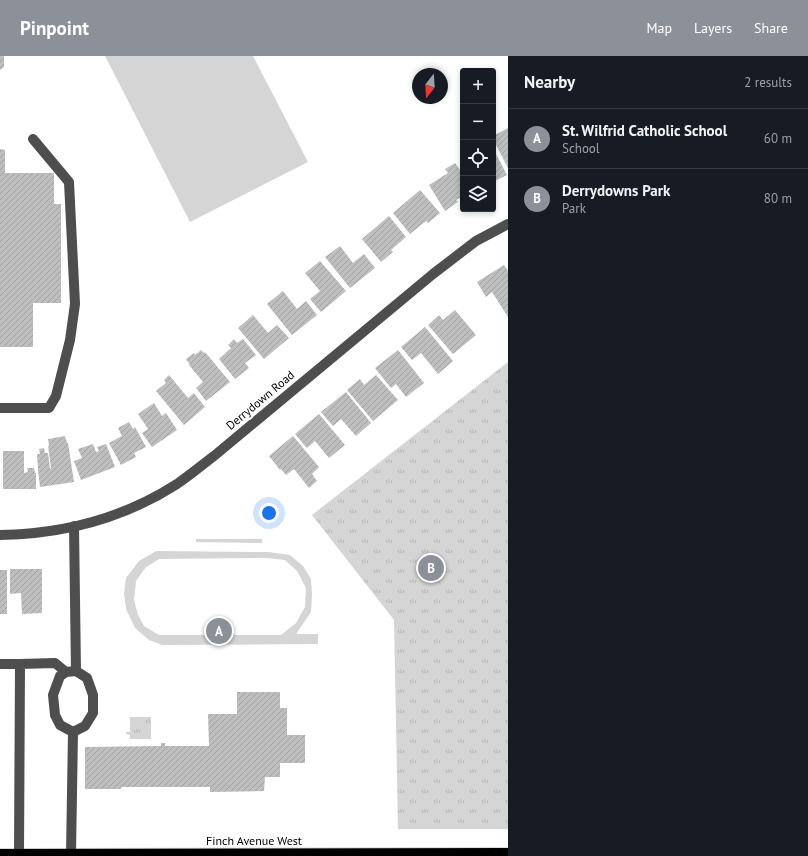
<!DOCTYPE html>
<html lang="en">
<head>
<meta charset="utf-8">
<style>
  body { margin:0; font-family:"PT Sans",sans-serif; background:#20242c; color:#f1f3f6 }
  .controls { position:absolute; right:12px; top:12px; display:grid; overflow:hidden; border-radius:4px; box-shadow:0 2px 6px #0003 }
  .controls button { width:36px; height:36px; display:grid; place-items:center; padding:0; border:0; border-bottom:1px solid #363941; background:#171b24; color:#f1f3f6; font:20px sans-serif }
  .compass { position:absolute; left:412px; top:12px; width:36px; height:36px; border-radius:50%; background:#171b24; box-shadow:0 2px 6px #0003; rotate:197deg }
  .you { position:absolute; left:269px; top:457px; width:14px; height:14px; margin:-10px; border:3px solid #fff; border-radius:50%; background:#1a73e8; box-shadow:0 0 0 6px #1a73e833 }
  .badge { display:grid; place-items:center; width:26px; height:26px; border-radius:50%; background:#8c9099; color:#fff; font-size:13px; font-weight:700 }
  .pin { position:absolute; translate:-50% -50%; border:2px solid #fff; box-shadow:0 1px 4px #0006 }
  .list { margin:0; padding:0; list-style:none }
  h2 { display:flex; justify-content:space-between; align-items:center; height:52px; margin:0; padding:0 16px; font-size:17px }
  h2 small { font-size:13px; font-weight:400; color:#9ea1a6 }
  .list li { display:grid; grid-template-columns:26px 1fr auto; gap:12px; align-items:center; box-sizing:border-box; height:60px; padding:0 16px; border-top:1px solid #363941 }
  .list b { display:block; font-size:15px; white-space:nowrap }
  .list p { margin:0; font-size:13px; white-space:nowrap; color:#9ea1a6 }
  .list em { font-size:13px; font-style:normal; color:#9ea1a6 }
  .icon { flex:none; width:22px; height:22px; fill:none; stroke:currentColor; stroke-width:2; stroke-linecap:round; stroke-linejoin:round }
  .map { position:relative; flex:none; width:508px; height:800px; overflow:hidden }
  header { display:flex; align-items:center; gap:24px; box-sizing:border-box; height:56px; padding:0 20px; background:#8c9099; color:#fff }
  header strong { font-size:19px }
  nav { display:flex; gap:22px; margin-inline-start:auto; font-size:14px }
  main { display:flex }
  aside { flex:1; background:#171b24 }
  .map>svg:first-child { display:block }
  .grass { fill:#d5d5d5; fill-rule:evenodd }
  .park { fill:url(#park-tufts) }
  .building { fill:url(#building-hatch) }
  .lines { fill:none; stroke-linecap:round; stroke-linejoin:round }
  .major-casing { stroke:#dbdbdb; stroke-width:12 }
  .minor { stroke:#4e4e4e; stroke-width:10 }
  .major { stroke:#000; stroke-width:10 }
  .labels { text-anchor:middle; dominant-baseline:central; stroke-width:4; stroke-linejoin:round; paint-order:stroke }
  .street-label { font-size:12px; fill:#000; stroke:#fff }
</style>
</head>
<body>
<header>
<strong>Pinpoint</strong>
<nav><a>Map</a><a>Layers</a><a>Share</a></nav>
</header>
<main>
<div class="map">
<svg width="508" height="800" viewBox="0 0 508 800">
  <defs>
    <pattern id="park-tufts" width="24" height="20" patternUnits="userSpaceOnUse"><rect width="24" height="20" fill="#d5d5d5"/><path d="M3 7l-1-3M5 7V3M7 7l1-3M15 17l-1-3M17 17v-4M19 17l1-3" fill="none" stroke="#b5b5b5"/></pattern>
    <pattern id="building-hatch" width="6" height="6" patternUnits="userSpaceOnUse"><rect width="6" height="6" fill="#bebebe"/><path d="M-1 1l2-2M0 6l6-6M5 7l2-2" fill="none" stroke="#a2a2a2"/></pattern>
  </defs>
  <rect width="100%" height="100%" fill="#fff"/>
  <path class="grass" d="M 105,0 L 253,0 L 308,106 L 190,166 Z
    M 196,483 L 262,483 L 262,487 L 196,486 Z
    M 156,495 L 268,496 L 290,499 L 303,510 L 311,523 L 312,539 L 311,556 L 296,578 L 318,578 L 318,588 L 162,589 L 149,584 L 135,572 L 126,553 L 124,538 L 126,522 L 139,505 ZM 266,502 L 285,504 L 297,515 L 306,532 L 305,551 L 296,567 L 281,579 L 159,579 L 144,570 L 138,559 L 134,544 L 136,525 L 146,511 L 159,503 Z"/>
  <path class="park" d="M 508,306 L 508,773 L 398,773 L 394,564 L 312,459 Z
    M 130,661 L 151,661 L 151,683 L 130,683 L 130,679 L 126,678 L 126,676 L 130,676 Z"/>
  <path class="building" d="M 0,0 L 4,0 L 4,11 L 0,14 Z
    M 508,72 L 508,112 L 493,83 L 493,80 Z
    M 493,92 L 507,119 L 493,126 Z
    M 0,93 L 5,94 L 5,117 L 54,117 L 54,148 L 61,148 L 61,247 L 33,247 L 33,291 L 0,291 Z
    M 455,107 L 463,118 L 463,140 L 456,144 L 458,146 L 445,155 L 429,129 L 448,117 L 445,113 Z
    M 420,134 L 440,157 L 428,167 L 426,165 L 410,178 L 393,157 Z
    M 389,160 L 406,181 L 391,194 L 393,196 L 381,206 L 362,183 Z
    M 340,190 L 353,207 L 364,198 L 375,212 L 350,232 L 325,201 Z
    M 320,205 L 346,235 L 321,256 L 310,243 L 320,235 L 305,217 Z
    M 504,209 L 508,215 L 508,261 L 492,236 L 486,241 L 477,226 Z
    M 283,235 L 297,253 L 306,245 L 317,259 L 292,279 L 267,248 Z
    M 455,254 L 476,279 L 453,298 L 428,269 L 439,259 L 443,264 Z
    M 253,259 L 268,277 L 277,269 L 289,282 L 264,303 L 238,272 Z
    M 425,271 L 453,305 L 438,318 L 421,297 L 412,304 L 401,291 Z
    M 234,283 L 237,287 L 243,283 L 256,299 L 245,307 L 249,312 L 235,323 L 219,303 L 231,292 L 228,289 Z
    M 201,294 L 204,297 L 205,296 L 230,326 L 206,345 L 196,332 L 203,326 L 189,309 L 190,309 L 186,303 L 194,297 L 195,299 Z
    M 398,294 L 424,327 L 406,341 L 396,328 L 391,332 L 375,312 Z
    M 169,319 L 188,342 L 194,337 L 205,351 L 184,369 L 156,335 L 166,327 L 164,324 Z
    M 376,319 L 398,344 L 373,365 L 347,334 L 360,323 L 364,329 Z
    M 346,336 L 371,367 L 356,380 L 341,363 L 333,370 L 321,356 Z
    M 154,347 L 162,360 L 166,357 L 177,374 L 152,391 L 142,377 L 148,373 L 138,358 Z
    M 319,358 L 345,389 L 329,402 L 315,385 L 307,392 L 295,378 Z
    M 129,366 L 133,373 L 135,371 L 146,391 L 134,397 L 136,401 L 121,409 L 109,387 L 122,380 L 118,372 Z
    M 65,380 L 67,387 L 68,387 L 74,426 L 40,431 L 38,414 L 37,398 L 40,398 L 39,393 L 44,392 L 45,397 L 48,397 L 50,413 L 51,412 L 48,390 L 49,390 L 48,383 Z
    M 293,380 L 319,411 L 312,418 L 317,425 L 309,432 L 294,413 L 286,419 L 281,413 L 280,414 L 269,400 Z
    M 93,388 L 96,396 L 99,395 L 97,391 L 106,388 L 115,411 L 81,424 L 74,405 L 82,402 L 78,393 Z
    M 3,395 L 24,395 L 24,417 L 28,416 L 27,412 L 34,412 L 35,417 L 36,417 L 36,433 L 3,433 Z
    M 10,513 L 42,513 L 42,557 L 22,558 L 21,537 L 10,538 Z
    M 0,514 L 7,514 L 7,558 L 0,558 Z
    M 237,636 L 280,636 L 280,652 L 287,652 L 287,679 L 305,679 L 305,707 L 280,707 L 280,721 L 265,721 L 264,735 L 210,736 L 210,731 L 121,731 L 121,733 L 85,733 L 85,691 L 161,690 L 161,687 L 165,687 L 165,690 L 209,690 L 208,658 L 237,658 Z"/>
  <g class="lines">
    <defs>
      <path id="major" d="M 0,798 L 508,797"/>
    </defs>
    <use href="#major" class="major-casing"/>
    <path class="minor" d="M 0,352 L 49,352 L 56,340 L 70,284 L 75,248 L 69,126 L 33,83
      M 74,470 L 76,615
      M 0,479 C 63,478 124,462 177,428 C 190,419 202,409 214,400 L 433,218 L 476,185 L 508,168
      M 0,608 L 20,608 L 19,798
      M 20,608 L 55,607 L 66,616
      M 76,615 L 87,622 L 93,639 L 93,657 L 85,670 L 73,676 L 60,669 L 55,659 L 53,639 L 60,620 L 66,616 Z
      M 71,798 L 73,676"/>
    <use href="#major" class="major"/>
  </g>
  <g class="labels">
    <g class="street-label">
      <text transform="translate(260 344) rotate(-40)">Derrydown Road</text>
      <text x="254" y="784">Finch Avenue West</text>
    </g>
  </g>
</svg>
<div class="controls">
<button>+</button>
<button>−</button>
<button><svg class="icon" aria-label="locate" viewBox="0 0 24 24"><circle cx="12" cy="12" r="6"/><path d="M12 2v4M12 18v4M2 12h4M18 12h4"/></svg></button>
<button><svg class="icon" aria-label="layers" viewBox="0 0 24 24"><path d="M12 4l9 5-9 5-9-5zM3 14l9 5 9-5"/></svg></button>
</div>
<svg class="compass" viewBox="-18 -18 36 36"><path d="M0-13l5 13h-10z" fill="#e53935"/><path d="M0 13l5-13h-10z" fill="#9ea1a6"/></svg>
<div class="you"></div>
<div class="pin badge" style="left:219px;top:575px">A</div>
<div class="pin badge" style="left:431px;top:512px">B</div>
</div>
<aside>
<h2>Nearby<small>2 results</small></h2>
<ul class="list">
<li><span class="badge">A</span><div><b>St. Wilfrid Catholic School</b><p>School</p></div><em>60 m</em></li>
<li><span class="badge">B</span><div><b>Derrydowns Park</b><p>Park</p></div><em>80 m</em></li>
</ul>
</aside>
</main>
</body>
</html>
